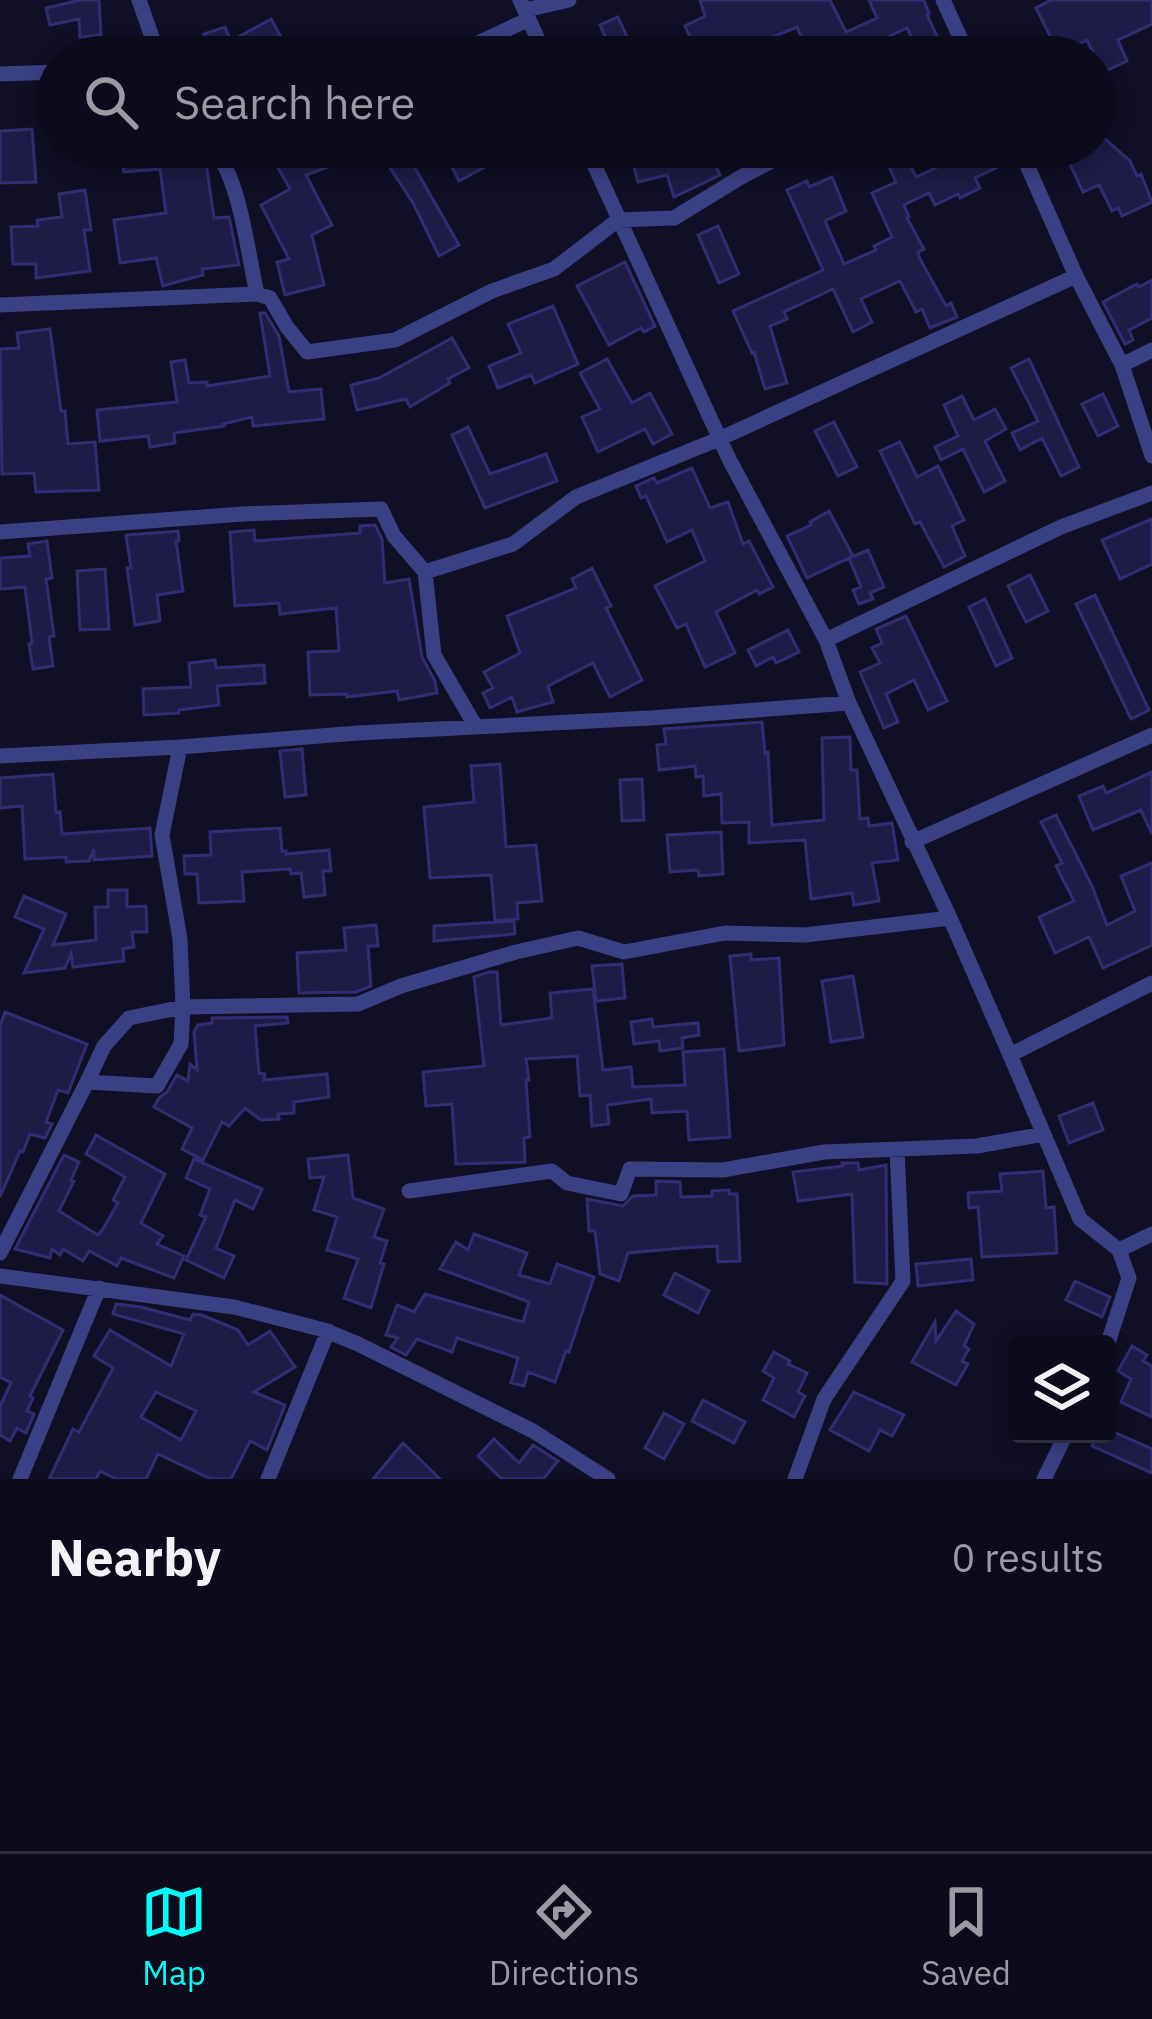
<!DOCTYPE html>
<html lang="en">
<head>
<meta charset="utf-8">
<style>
  body { margin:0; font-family:"IBM Plex Sans",sans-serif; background:#151425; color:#f1f3f6 }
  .controls { position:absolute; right:36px; bottom:36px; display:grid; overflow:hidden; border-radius:12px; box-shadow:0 6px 18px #0003 }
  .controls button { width:108px; height:108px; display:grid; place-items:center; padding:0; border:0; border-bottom:3px solid #2c2b3b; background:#0c0b1c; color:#f1f3f6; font:60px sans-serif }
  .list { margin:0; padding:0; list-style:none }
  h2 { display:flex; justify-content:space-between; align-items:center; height:156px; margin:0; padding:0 48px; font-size:51px }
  h2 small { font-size:39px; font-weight:400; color:#9a9ba3 }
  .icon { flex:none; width:66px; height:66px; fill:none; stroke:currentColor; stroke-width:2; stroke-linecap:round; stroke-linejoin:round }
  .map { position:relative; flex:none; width:1152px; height:1479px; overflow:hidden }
  .search { position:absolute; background:#0c0b1c; box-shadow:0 6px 18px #0003; left:36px; right:36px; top:36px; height:132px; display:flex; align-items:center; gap:30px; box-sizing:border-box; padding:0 42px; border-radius:66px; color:#9a9ba3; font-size:45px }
  .sheet { height:372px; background:#0c0b1c }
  nav { display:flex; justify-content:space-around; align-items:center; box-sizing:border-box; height:168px; border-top:3px solid #2c2b3b; background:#0c0b1c; font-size:33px; color:#9a9ba3 }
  nav a { display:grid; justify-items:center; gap:6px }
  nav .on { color:#00fef9 }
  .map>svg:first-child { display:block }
  .building { fill:#1e1b46; stroke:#322d72; stroke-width:3; fill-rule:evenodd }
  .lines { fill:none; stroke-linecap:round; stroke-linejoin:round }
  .minor { stroke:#3a4084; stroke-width:15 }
</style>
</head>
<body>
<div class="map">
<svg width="1152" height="1479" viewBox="0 0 1152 1479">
  <rect width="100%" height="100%" fill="#100f25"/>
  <path class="building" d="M 80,0 L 99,0 L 101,35 L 80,37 L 79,19 L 50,25 L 46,8 Z
    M 700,0 L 830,0 L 846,32 L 877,18 L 869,0 L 924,0 L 929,14 L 927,15 L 944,51 L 931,57 L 921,57 L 907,28 L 881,40 L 889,57 L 810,57 L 797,27 L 748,47 L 745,39 L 699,57 L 685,26 L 705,16 Z
    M 1051,0 L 1152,0 L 1152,24 L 1118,40 L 1127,61 L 1095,76 L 1095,57 L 1087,40 L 1059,54 L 1036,8 Z
    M 618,17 L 633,50 L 658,38 L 667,57 L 614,57 L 600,25 Z
    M 271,19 L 292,57 L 203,57 L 211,52 L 204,34 L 225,27 L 231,41 Z
    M 32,129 L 36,182 L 0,183 L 0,131 Z
    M 1095,130 L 1130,161 L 1137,176 L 1141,174 L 1152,202 L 1122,216 L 1118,208 L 1112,211 L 1099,185 L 1083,192 L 1062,147 L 1095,147 Z
    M 121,147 L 193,147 L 194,158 L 205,156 L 214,218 L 229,217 L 239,265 L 202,269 L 203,275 L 163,286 L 156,258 L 120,263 L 114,220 L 166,213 L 160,169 L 124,172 Z
    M 266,147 L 321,147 L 328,167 L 306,175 L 332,225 L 312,235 L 324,285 L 285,295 L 277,262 L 289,259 L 261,205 L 290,189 Z
    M 391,147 L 403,147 L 459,245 L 439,256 L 413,203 L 381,154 Z
    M 442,147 L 514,147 L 483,168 L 459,181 Z
    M 629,147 L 707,147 L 720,175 L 674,197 L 667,175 L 638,182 Z
    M 880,147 L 901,147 L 916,177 L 944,164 L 939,155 L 956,147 L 989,147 L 998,167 L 975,178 L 980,188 L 960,198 L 958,194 L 935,205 L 929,193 L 904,205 L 909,217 L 907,218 L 924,249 L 918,252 L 919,257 L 946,306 L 951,303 L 957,317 L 930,328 L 922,309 L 916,312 L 900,281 L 861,299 L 872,322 L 853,332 L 833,289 L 784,312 L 787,319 L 770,326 L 787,383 L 765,389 L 754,352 L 752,353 L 733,311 L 823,270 L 787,190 L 807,181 L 809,187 L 832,177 L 846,211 L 825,221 L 844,264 L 876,250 L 874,246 L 892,237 L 872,193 L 896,182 Z
    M 85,190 L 91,230 L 84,230 L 90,271 L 36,278 L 36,264 L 13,264 L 11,227 L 38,226 L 37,220 L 62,217 L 59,194 Z
    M 718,226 L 739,274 L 719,283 L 698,235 Z
    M 625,262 L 655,326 L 644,332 L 641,328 L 609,345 L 577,286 Z
    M 1152,280 L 1152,318 L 1129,330 L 1133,340 L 1125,344 L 1103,302 L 1137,284 L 1139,287 Z
    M 553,306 L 578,364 L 535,383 L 531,375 L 498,388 L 489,366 L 521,353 L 508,324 Z
    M 260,313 L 265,313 L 279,336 L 289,392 L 321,389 L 324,419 L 253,426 L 252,417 L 223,424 L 224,426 L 174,433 L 175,443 L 150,447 L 148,436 L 100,441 L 97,410 L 177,402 L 171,362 L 185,360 L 189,383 L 207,382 L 207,386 L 270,376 Z
    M 50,329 L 61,411 L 65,411 L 68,444 L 95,442 L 99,490 L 36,492 L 34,473 L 2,474 L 0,349 L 19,348 L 17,333 Z
    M 452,338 L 469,368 L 448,379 L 450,383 L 410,407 L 406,399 L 357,410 L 351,385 L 379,378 Z
    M 607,359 L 632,403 L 650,393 L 672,434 L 653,444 L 645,429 L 598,452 L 582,417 L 600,409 L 580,373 Z
    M 1029,359 L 1079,467 L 1061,476 L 1042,438 L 1020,450 L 1012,433 L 1038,421 L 1011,368 Z
    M 1103,394 L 1118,426 L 1098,436 L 1082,404 Z
    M 962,396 L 974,420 L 995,409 L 1006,429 L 985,441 L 1005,481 L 984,492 L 963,449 L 941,460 L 935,447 L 958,436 L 944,405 Z
    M 834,422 L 857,467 L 838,476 L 815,431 Z
    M 468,427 L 490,474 L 546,454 L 557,481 L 485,508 L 452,435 Z
    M 900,442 L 917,477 L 938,466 L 964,520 L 952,526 L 965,556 L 944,567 L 920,522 L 915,524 L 880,451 Z
    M 692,468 L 710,508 L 728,502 L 743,544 L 749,541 L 773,587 L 759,594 L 757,590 L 716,612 L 735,653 L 705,667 L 686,624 L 677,628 L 655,586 L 705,561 L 692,530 L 667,542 L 646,496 L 641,498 L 636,486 L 654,478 L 657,483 Z
    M 829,511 L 853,556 L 807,578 L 787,536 L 811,525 L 810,522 Z
    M 1152,519 L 1152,564 L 1120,579 L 1102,540 Z
    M 375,525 L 382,539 L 385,583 L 409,579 L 422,657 L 435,681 L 437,693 L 399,700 L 397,691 L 347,697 L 347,694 L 310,695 L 308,652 L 339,651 L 336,608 L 280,614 L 279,603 L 235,606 L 230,532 L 254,530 L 255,541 L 360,533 L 360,526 Z
    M 178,531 L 179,541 L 176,541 L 183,591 L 157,595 L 160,621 L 135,625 L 127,568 L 131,568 L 126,535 Z
    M 47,541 L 52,578 L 46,579 L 54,636 L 49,637 L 53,666 L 33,669 L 29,644 L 32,643 L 25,587 L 0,589 L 0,558 L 30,556 L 28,544 Z
    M 868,550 L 884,587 L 870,593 L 873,599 L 859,604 L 853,590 L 861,587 L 849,558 Z
    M 592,568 L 611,606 L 606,608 L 642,680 L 610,697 L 593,663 L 548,686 L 553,702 L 517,712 L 512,697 L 490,708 L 483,693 L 493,688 L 484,672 L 520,653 L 507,616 L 576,588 L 572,579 Z
    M 105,569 L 109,629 L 80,630 L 77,571 Z
    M 1030,575 L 1048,611 L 1026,622 L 1008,586 Z
    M 1095,595 L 1149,710 L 1131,719 L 1076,604 Z
    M 985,599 L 1012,658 L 996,666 L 969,607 Z
    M 906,616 L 947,701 L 928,710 L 914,680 L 886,694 L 898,722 L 884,728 L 860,672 L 880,663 L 872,648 L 882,643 L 876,629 Z
    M 788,630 L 799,652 L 776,663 L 773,657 L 756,666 L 748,650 Z
    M 215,660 L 216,668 L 264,665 L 265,683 L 217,686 L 219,705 L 179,710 L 179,713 L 144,715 L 143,689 L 191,687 L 189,663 Z
    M 762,722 L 765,753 L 768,752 L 772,825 L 824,820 L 822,738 L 850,737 L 851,770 L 857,770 L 860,819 L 868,818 L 869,826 L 892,823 L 898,860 L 872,863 L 879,901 L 854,905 L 852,893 L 811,899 L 805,840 L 749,843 L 749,822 L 722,823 L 721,794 L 704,796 L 703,776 L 696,777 L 695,766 L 659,770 L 657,745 L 666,744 L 664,729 Z
    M 302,749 L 306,795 L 285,797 L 280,751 Z
    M 500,764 L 506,847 L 536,845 L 542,901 L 517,903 L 518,919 L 495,921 L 491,875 L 430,878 L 424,807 L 474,802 L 471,766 Z
    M 1152,772 L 1152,834 L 1141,810 L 1093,830 L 1079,796 L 1103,786 L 1106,793 Z
    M 53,774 L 56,813 L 60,812 L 62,834 L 150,828 L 152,856 L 94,860 L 94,849 L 89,861 L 66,862 L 66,857 L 25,859 L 22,806 L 0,808 L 0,778 Z
    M 642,779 L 644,820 L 622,821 L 620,780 Z
    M 1056,815 L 1092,886 L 1107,925 L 1135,911 L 1121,876 L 1152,863 L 1152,945 L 1103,968 L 1089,937 L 1055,953 L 1039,917 L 1074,901 L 1056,866 L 1062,863 L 1041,822 Z
    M 280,828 L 282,851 L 286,851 L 286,854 L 329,850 L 331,871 L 323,871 L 325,895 L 304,897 L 301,873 L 291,874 L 290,869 L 242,872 L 244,901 L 199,903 L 197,874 L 185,874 L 184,856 L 211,855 L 210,832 Z
    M 721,832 L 723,874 L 699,876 L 698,870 L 670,872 L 667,835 Z
    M 108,890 L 127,890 L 127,907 L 146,906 L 147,932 L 132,932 L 134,947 L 123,949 L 124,961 L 73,967 L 71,954 L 65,968 L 24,973 L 44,929 L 15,917 L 24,896 L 66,914 L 53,945 L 96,940 L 95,907 L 108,907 Z
    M 514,921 L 515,934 L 434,941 L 434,926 Z
    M 376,925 L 378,946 L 368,946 L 371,986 L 356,992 L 299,993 L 297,953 L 346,950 L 344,928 Z
    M 751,954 L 751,960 L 779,958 L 784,1045 L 739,1051 L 730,956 Z
    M 622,964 L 625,998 L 596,1001 L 592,966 Z
    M 489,972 L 497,972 L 501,1025 L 552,1018 L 550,993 L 593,989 L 603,1070 L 631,1067 L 633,1087 L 685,1085 L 683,1052 L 724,1049 L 730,1137 L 689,1140 L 687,1111 L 652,1113 L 651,1099 L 607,1105 L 609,1124 L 592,1126 L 590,1095 L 580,1096 L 577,1056 L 526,1059 L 529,1080 L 526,1080 L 530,1137 L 524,1138 L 525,1162 L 456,1164 L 452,1104 L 426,1106 L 423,1072 L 484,1066 L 474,977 Z
    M 853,976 L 863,1037 L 831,1042 L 822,981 Z
    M 5,1012 L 87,1044 L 68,1093 L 58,1090 L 46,1122 L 52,1124 L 45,1138 L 30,1134 L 23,1152 L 20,1151 L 0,1197 L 0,1026 Z
    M 287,1017 L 288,1023 L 255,1026 L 259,1073 L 265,1074 L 264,1080 L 327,1074 L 329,1097 L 294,1102 L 294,1113 L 278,1114 L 279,1119 L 261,1120 L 245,1108 L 229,1126 L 222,1122 L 203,1160 L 182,1149 L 192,1128 L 154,1107 L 159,1098 L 167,1092 L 177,1075 L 188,1081 L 190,1064 L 197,1070 L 194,1032 L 198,1025 L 212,1023 L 212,1018 Z
    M 652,1019 L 653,1027 L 698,1023 L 699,1035 L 682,1038 L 683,1048 L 660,1051 L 659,1041 L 634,1044 L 631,1022 Z
    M 1093,1103 L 1103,1130 L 1069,1143 L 1059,1116 Z
    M 96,1135 L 165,1174 L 141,1223 L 163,1236 L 157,1244 L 184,1256 L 174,1278 L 121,1258 L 117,1266 L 89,1251 L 83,1261 L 63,1249 L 60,1255 L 52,1249 L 50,1258 L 15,1249 L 64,1155 L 79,1162 L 71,1180 L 74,1181 L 59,1211 L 98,1235 L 103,1229 L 118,1203 L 113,1200 L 125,1177 L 86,1154 Z
    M 348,1155 L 353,1198 L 384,1209 L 374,1237 L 387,1241 L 380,1263 L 384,1264 L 371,1308 L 344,1298 L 358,1259 L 327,1250 L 337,1217 L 314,1210 L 324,1177 L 310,1178 L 308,1159 Z
    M 194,1159 L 262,1189 L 253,1209 L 235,1200 L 216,1248 L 234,1256 L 224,1278 L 186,1260 L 206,1217 L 200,1215 L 210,1189 L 186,1178 Z
    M 842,1163 L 858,1163 L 859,1170 L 886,1165 L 887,1284 L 855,1282 L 852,1194 L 798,1201 L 793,1172 L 843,1166 Z
    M 1043,1171 L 1046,1208 L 1054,1207 L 1057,1253 L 982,1257 L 978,1207 L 969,1208 L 968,1193 L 1002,1191 L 1000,1174 Z
    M 656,1181 L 680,1182 L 681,1197 L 712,1196 L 712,1191 L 729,1190 L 729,1194 L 737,1194 L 740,1261 L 718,1262 L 717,1246 L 683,1248 L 628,1253 L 619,1281 L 600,1274 L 595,1231 L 589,1231 L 587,1199 L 623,1206 L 633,1196 L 656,1195 Z
    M 474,1234 L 527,1253 L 519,1275 L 550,1284 L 557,1264 L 594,1277 L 569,1352 L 566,1351 L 555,1382 L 528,1372 L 524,1386 L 511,1383 L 518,1358 L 457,1338 L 452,1352 L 417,1339 L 406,1355 L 391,1347 L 398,1338 L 386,1335 L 397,1305 L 414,1312 L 425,1294 L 523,1322 L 529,1302 L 440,1269 L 456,1242 L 468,1250 Z
    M 971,1259 L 973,1280 L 918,1286 L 916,1264 Z
    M 675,1273 L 709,1291 L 698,1313 L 664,1295 Z
    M 1075,1281 L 1110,1297 L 1102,1317 L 1066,1300 Z
    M 0,1295 L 63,1330 L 30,1396 L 33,1398 L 27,1411 L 34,1414 L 26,1433 L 17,1428 L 10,1441 L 0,1435 L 0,1406 L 11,1383 L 0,1377 Z
    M 116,1304 L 141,1307 L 190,1320 L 193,1314 L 202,1315 L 238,1330 L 248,1345 L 270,1331 L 295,1367 L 254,1392 L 285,1405 L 267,1450 L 250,1441 L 231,1479 L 211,1479 L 158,1454 L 146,1479 L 116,1479 L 100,1471 L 96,1479 L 49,1479 L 73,1429 L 79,1432 L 113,1368 L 94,1356 L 110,1330 L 171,1366 L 184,1334 L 113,1314 ZM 156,1392 L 196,1411 L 181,1440 L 141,1417 Z
    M 956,1311 L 974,1324 L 964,1346 L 969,1349 L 962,1361 L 968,1364 L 956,1385 L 912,1362 L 935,1322 L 936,1341 Z
    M 1132,1346 L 1147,1355 L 1143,1361 L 1152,1366 L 1152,1417 L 1121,1402 L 1131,1379 L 1118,1371 Z
    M 774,1352 L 790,1361 L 788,1364 L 807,1373 L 798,1392 L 805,1396 L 794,1417 L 763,1400 L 774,1378 L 763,1371 Z
    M 854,1392 L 904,1415 L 892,1436 L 880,1430 L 869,1451 L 830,1430 Z
    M 703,1400 L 745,1422 L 734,1443 L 692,1421 Z
    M 664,1413 L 684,1424 L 664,1459 L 645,1448 Z
    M 1107,1429 L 1152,1449 L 1152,1473 L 1092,1446 L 1097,1434 L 1107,1434 Z
    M 494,1439 L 519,1463 L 533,1445 L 558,1461 L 543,1479 L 502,1479 L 478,1456 Z
    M 403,1443 L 440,1479 L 373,1479 Z"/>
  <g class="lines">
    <path class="minor" d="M 139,0 L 159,57
      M 520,0 L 546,57
      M 943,0 L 969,57
      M 525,10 L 569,0
      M 448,57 L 529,19
      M 0,74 L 57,72
      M 213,147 C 241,182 247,250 257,294
      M 586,147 L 729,459 L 826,640 L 849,703 L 950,918 L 1010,1055 L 1152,983
      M 1019,147 L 1076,276 L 1122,365 L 1152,456
      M 0,305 L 257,294 L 270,298 L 287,327 L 307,352 L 395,340 L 492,291 L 554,269 L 618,220 L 674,218 L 741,177 L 799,147
      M 1122,365 L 1152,350
      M 0,532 L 243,514 L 381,509 L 394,536 L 425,572 L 513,544 L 576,497 L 719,439 L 1076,276
      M 425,572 L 434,655 L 476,727 L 650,718 L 849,703
      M 826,640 L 1061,527 L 1152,493
      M 0,756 L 180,747
      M 912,842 L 1152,735
      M 1010,1055 L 1080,1219 L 1119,1250
      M 87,1082 L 104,1046 L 129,1018 L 183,1007 L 358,1004 L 401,986 L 516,952 L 578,938 L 624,952 L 725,933 L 805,935 L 950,918
      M 409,1191 L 552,1171 L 567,1183 L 621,1194 L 630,1169 L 723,1170 L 824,1152 L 977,1146 L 1044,1134
      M 0,1253 L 87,1082 L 157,1086 L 181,1044 L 183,1007 L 180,939 L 162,835 L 180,747 L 358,733 L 476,727
      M 0,1276 L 234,1307 L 324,1330 L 358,1344 L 533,1431 L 608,1479
      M 1107,1346 L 1129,1278 L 1119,1250 L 1152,1234
      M 20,1479 L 99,1288
      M 268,1479 L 328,1331
      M 795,1479 L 824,1399 L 903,1281 L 897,1150
      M 1044,1479 L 1066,1434"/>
  </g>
</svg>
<div class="controls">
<button><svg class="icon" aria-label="layers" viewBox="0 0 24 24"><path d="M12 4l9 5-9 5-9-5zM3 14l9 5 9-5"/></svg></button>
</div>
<div class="search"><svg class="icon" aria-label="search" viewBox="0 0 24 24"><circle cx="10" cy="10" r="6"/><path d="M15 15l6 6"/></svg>Search here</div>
</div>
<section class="sheet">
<h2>Nearby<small>0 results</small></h2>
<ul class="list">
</ul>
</section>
<nav>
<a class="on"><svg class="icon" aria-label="map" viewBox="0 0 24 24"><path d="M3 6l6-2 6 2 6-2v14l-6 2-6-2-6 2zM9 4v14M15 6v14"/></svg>Map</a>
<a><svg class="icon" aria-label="directions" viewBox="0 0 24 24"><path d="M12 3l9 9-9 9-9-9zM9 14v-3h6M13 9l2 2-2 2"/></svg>Directions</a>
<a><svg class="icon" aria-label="saved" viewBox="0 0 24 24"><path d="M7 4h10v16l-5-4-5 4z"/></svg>Saved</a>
</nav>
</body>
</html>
